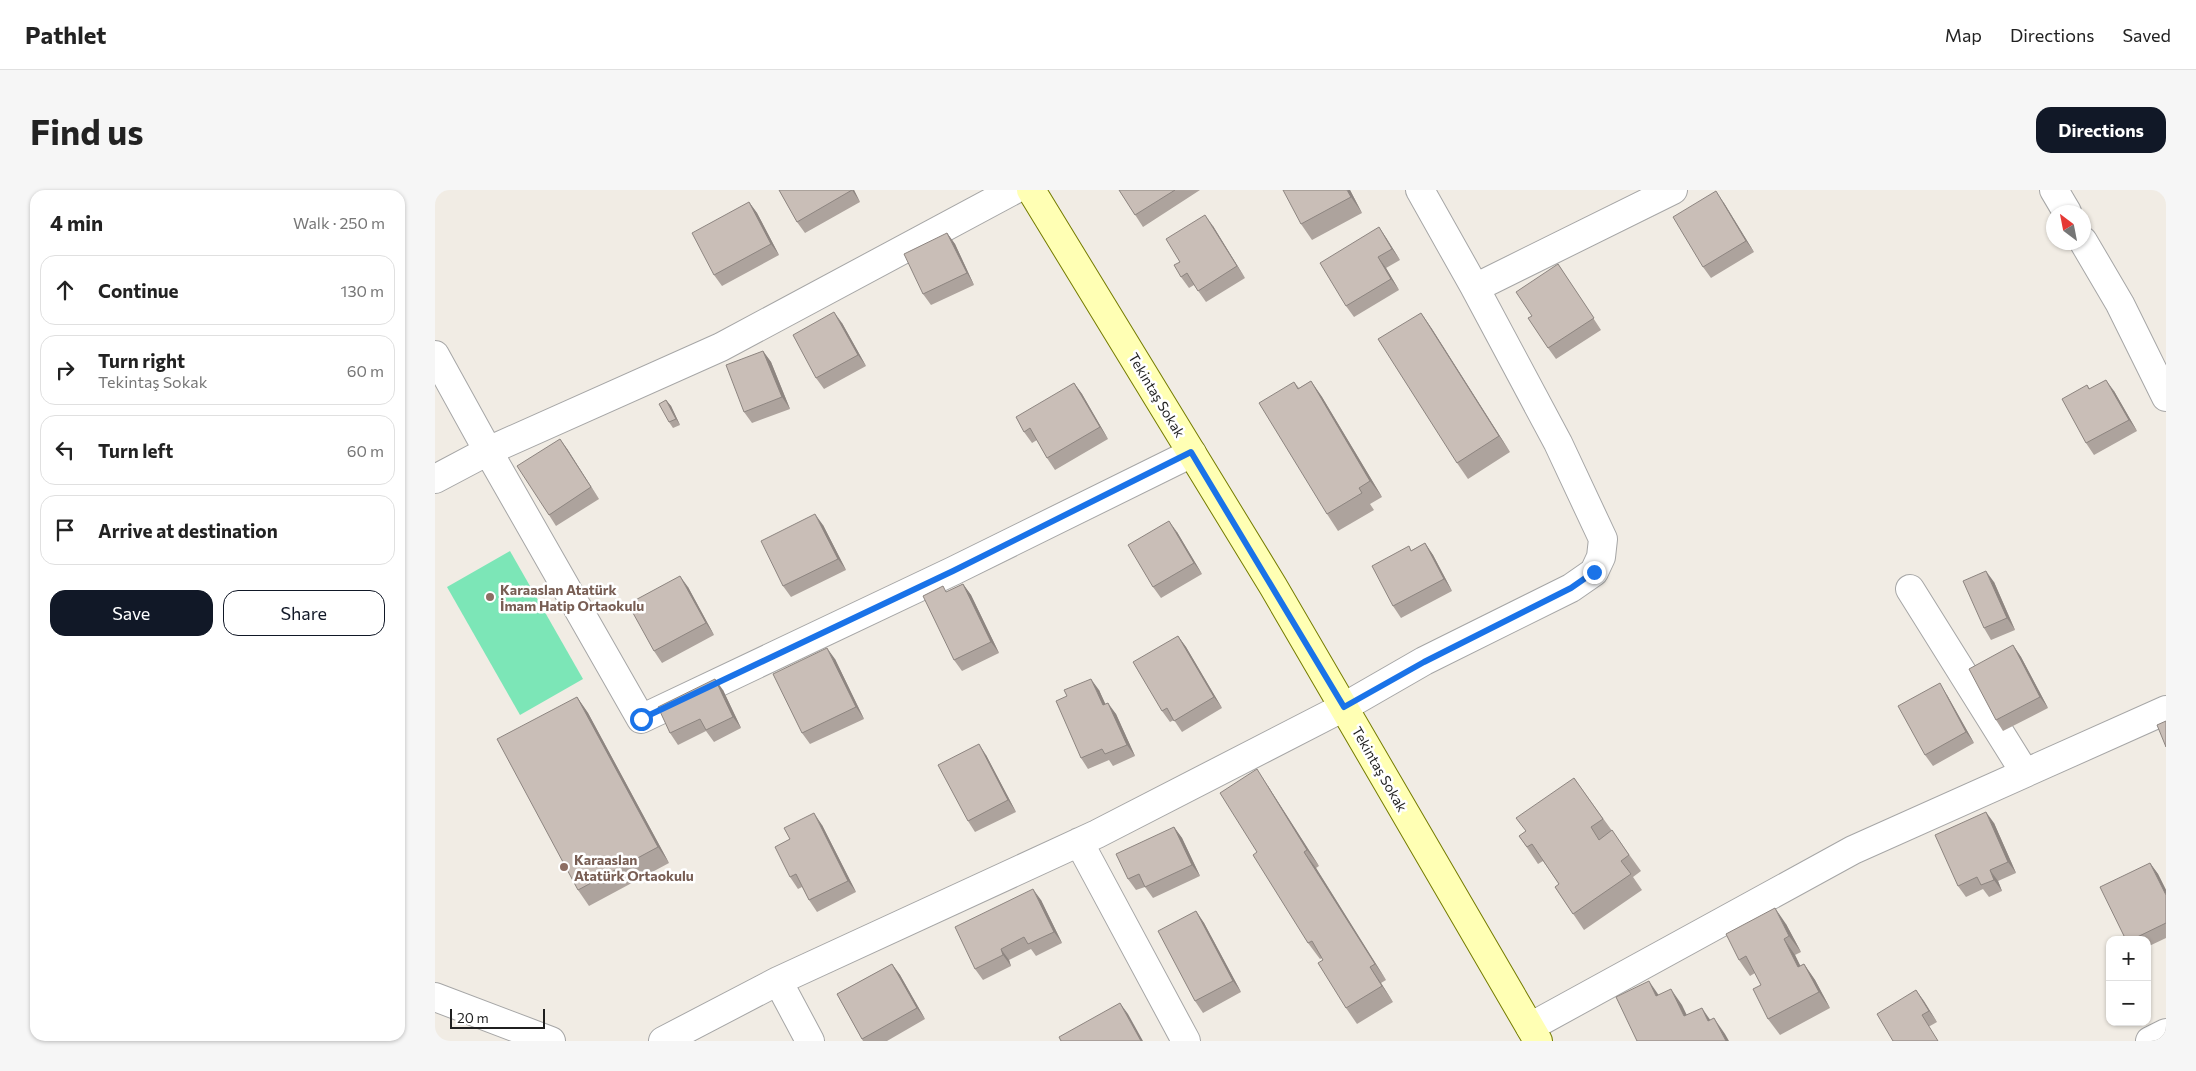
<!DOCTYPE html>
<html lang="en">
<head>
<meta charset="utf-8">
<style>
  body { margin:0; font-family:Commissioner,sans-serif; background:#f6f6f6; color:#222 }
  .controls { position:absolute; right:15px; bottom:15px; display:grid; overflow:hidden; border-radius:10px; box-shadow:0 1px 4px #0004 }
  .controls button { width:45px; height:45px; display:grid; place-items:center; padding:0; border:0; border-bottom:1px solid #e0e0e0; background:#fff; color:#222; font:25px sans-serif }
  .compass { position:absolute; left:1611px; top:15px; width:45px; height:45px; border-radius:50%; background:#fff; box-shadow:0 1px 4px #0004; rotate:328deg }
  .scale { position:absolute; left:15px; bottom:12px; width:95px; box-sizing:border-box; padding-left:5px; border:2px solid #1f1f1f; border-top:0; font-size:14px; line-height:18px; white-space:nowrap; color:#1f1f1f; -webkit-text-stroke:4px #fff; paint-order:stroke }
  .stop { position:absolute; width:15px; height:15px; margin:-11px; border:4px solid #1a73e8; border-radius:50%; background:#fff }
  .stop.end { background:#1a73e8; border-color:#fff; box-shadow:0 1px 5px #0008 }
  .list { margin:0; padding:0; list-style:none }
  h2 { display:flex; justify-content:space-between; align-items:center; height:65px; margin:0; padding:0 20px; font-size:21px }
  h2 small { font-size:16px; font-weight:400; color:#767676 }
  .list li { display:grid; grid-template-columns:32px 1fr auto; gap:15px; align-items:center; box-sizing:border-box; height:70px; margin:0 10px 10px; padding:0 10px; border:1px solid #e0e0e0; border-radius:15px }
  .list b { display:block; font-size:19px; white-space:nowrap }
  .list p { margin:0; font-size:16px; white-space:nowrap; color:#767676 }
  .list em { font-size:16px; font-style:normal; color:#767676 }
  .actions { display:flex; gap:10px; padding:15px 20px }
  .actions a { flex:1; padding:11px 0; border:1px solid #111827; border-radius:15px; text-align:center; font-size:18px; color:#111827 }
  .actions .main { background:#111827; color:#fff }
  .icon { flex:none; width:28px; height:28px; fill:none; stroke:currentColor; stroke-width:2; stroke-linecap:round; stroke-linejoin:round }
  .map { position:relative; flex:none; width:1731px; height:851px; overflow:hidden; border-radius:15px }
  header { display:flex; align-items:center; gap:30px; box-sizing:border-box; height:70px; padding:0 25px; background:#fff; border-bottom:1px solid #e0e0e0 }
  header strong { font-size:24px }
  nav { display:flex; gap:28px; margin-inline-start:auto; font-size:18px }
  .intro { display:flex; align-items:center; justify-content:space-between; box-sizing:border-box; height:120px; padding:0 30px }
  h1 { margin:0; font-size:35px }
  .button { padding:12px 22px; border-radius:15px; background:#111827; color:#fff; font-size:18px; font-weight:700 }
  main { display:flex; gap:30px; padding:0 30px }
  aside { flex:1; background:#fff; border-radius:15px; box-shadow:0 1px 4px #0004 }
  .map>svg:first-child { display:block }
  .pitch { fill:#7ce6b7 }
  .lines { fill:none; stroke-linecap:round; stroke-linejoin:round }
  .street-casing { stroke:#a6a6a6; stroke-width:30 }
  .secondary-casing { stroke:#757c00; stroke-width:30 }
  .street { stroke:#fff; stroke-width:28 }
  .secondary { stroke:#ffffb4; stroke-width:28 }
  .wall { fill:#ada39d }
  .shaded-wall { fill:#8d8580 }
  .building { fill:#c9beb7; stroke:#8d8580 }
  .route { stroke:#1a73e8; stroke-width:6 }
  .education-dot { fill:#8d6e63; stroke:#fff; stroke-width:2 }
  .labels { text-anchor:middle; dominant-baseline:central; stroke-width:5; stroke-linejoin:round; paint-order:stroke }
  .street-label { font-size:14px; fill:#1f1f1f; stroke:#fff }
  .education-label { font-size:14px; font-weight:bold; fill:#785e54; stroke:#fff; text-anchor:start }
</style>
</head>
<body>
<header>
<strong>Pathlet</strong>
<nav><a>Map</a><a>Directions</a><a>Saved</a></nav>
</header>
<div class="intro"><h1>Find us</h1><a class="button">Directions</a></div>
<main>
<aside>
<h2>4 min<small>Walk · 250 m</small></h2>
<ul class="list">
<li><svg class="icon" aria-label="ahead" viewBox="0 0 24 24"><path d="M12 20V5M6 11l6-6 6 6"/></svg><div><b>Continue</b></div><em>130 m</em></li>
<li><svg class="icon" aria-label="right" viewBox="0 0 24 24"><path d="M7 20v-9h11M14 6l5 5-5 5"/></svg><div><b>Turn right</b><p>Tekintaş Sokak</p></div><em>60 m</em></li>
<li><svg class="icon" aria-label="left" viewBox="0 0 24 24"><path d="M17 20v-9H6M10 6l-5 5 5 5"/></svg><div><b>Turn left</b></div><em>60 m</em></li>
<li><svg class="icon" aria-label="arrive" viewBox="0 0 24 24"><path d="M6 21V4h12l-3 4 3 4H6"/></svg><div><b>Arrive at destination</b></div></li>
</ul>
<div class="actions"><a class="main">Save</a><a>Share</a></div>
</aside>
<div class="map">
<svg width="1731" height="851" viewBox="0 0 1731 851">
  <rect width="100%" height="100%" fill="#f1ece4"/>
  <path class="pitch" d="M 75,361 L 148,489 L 85,525 L 12,397 Z"/>
  <g class="lines">
    <defs>
      <path id="street" d="M 579,0 L 286,157 L 53,261 L 206,529 L 518,381 L 757,263
        M 985,0 L 1039,96 L 1048,94 L 1238,0
        M 1619,0 L 1632,22
        M 1648,51 L 1685,114 L 1731,207
        M 0,165 L 53,261 L 0,289
        M 1475,399 L 1590,583
        M 644,652 L 751,851
        M 343,791 L 375,851
        M 0,807 L 116,851
        M 1095,837 L 1418,660 L 1731,520
        M 228,851 L 343,791 L 662,644 L 909,517 L 989,471 L 1136,398 L 1159,382 L 1166,367 L 1168,349 L 1123,253 L 1039,96
        M 1715,851 L 1731,843"/>
      <path id="secondary" d="M 596,0 L 838,396 L 1103,851"/>
    </defs>
    <use href="#street" class="street-casing"/>
    <use href="#secondary" class="secondary-casing"/>
    <use href="#street" class="street"/>
    <use href="#secondary" class="secondary"/>
  </g>
  <path class="wall" d="M 344,0 L 419,0 L 425,12 L 370,43 L 362,32 Z
    M 684,0 L 765,0 L 708,37 Z
    M 915,0 L 927,23 L 877,50 L 866,34 Z
    M 314,12 L 322,23 L 344,65 L 287,96 L 279,85 Z
    M 1289,13 L 1319,62 L 1276,88 L 1268,77 Z
    M 778,36 L 810,88 L 771,112 L 759,95 L 754,98 L 746,87 L 745,72 Z
    M 944,37 L 965,70 L 951,78 L 964,100 L 919,127 L 911,116 Z
    M 512,43 L 520,54 L 539,95 L 496,115 L 488,104 Z
    M 1123,74 L 1166,140 L 1121,169 L 1113,158 L 1097,126 Z
    M 986,123 L 997,139 L 1075,262 L 1033,289 L 1022,273 Z
    M 407,133 L 431,176 L 389,199 L 381,188 Z
    M 328,161 L 336,172 L 355,219 L 317,233 L 309,222 Z
    M 876,191 L 887,207 L 947,307 L 935,314 L 939,320 L 903,341 L 892,324 L 859,192 L 864,198 Z
    M 639,193 L 647,204 L 673,249 L 620,280 L 612,268 L 602,250 L 597,253 L 589,242 Z
    M 1652,195 L 1655,199 L 1679,201 L 1702,241 L 1659,265 L 1651,253 Z
    M 231,210 L 236,216 L 245,235 L 238,238 L 234,232 Z
    M 125,249 L 164,309 L 121,336 L 114,325 Z
    M 388,335 L 411,380 L 356,407 L 348,396 Z
    M 742,342 L 767,384 L 726,408 L 718,397 Z
    M 990,353 L 998,365 L 1017,401 L 966,428 L 958,416 L 977,360 Z
    M 1559,392 L 1580,440 L 1556,450 L 1549,438 Z
    M 528,394 L 536,405 L 564,463 L 527,481 L 519,470 L 512,402 Z
    M 253,397 L 279,445 L 227,473 L 219,461 Z
    M 743,446 L 751,457 L 787,518 L 747,542 L 739,530 L 735,532 L 727,521 Z
    M 1578,455 L 1586,467 L 1613,518 L 1568,541 L 1561,530 Z
    M 400,469 L 429,529 L 375,554 L 367,543 Z
    M 288,500 L 306,538 L 279,552 L 271,541 L 243,555 L 235,543 Z
    M 664,500 L 670,514 L 681,524 L 700,566 L 678,576 L 674,570 L 653,579 L 646,568 Z
    M 1512,505 L 1539,553 L 1498,576 L 1490,565 Z
    M 142,507 L 153,523 L 234,673 L 154,716 L 143,700 Z
    M 551,565 L 581,622 L 540,642 L 533,631 Z
    M 1139,588 L 1206,681 L 1198,687 L 1207,700 L 1149,740 L 1120,697 L 1124,694 L 1108,671 L 1103,674 L 1084,646 L 1091,641 Z
    M 833,596 L 884,676 L 881,678 L 951,790 L 946,793 L 958,812 L 922,834 L 911,818 L 888,770 L 887,768 L 885,769 L 873,753 L 822,662 Z
    M 1559,633 L 1581,683 L 1563,691 L 1567,701 L 1554,707 L 1548,699 L 1531,707 L 1523,696 Z
    M 387,635 L 421,702 L 382,722 L 374,710 L 367,697 L 363,699 L 355,687 Z
    M 739,637 L 747,648 L 765,686 L 718,708 L 710,697 L 701,700 L 693,689 Z
    M 1715,673 L 1723,684 L 1731,700 L 1731,748 L 1712,757 L 1712,750 L 1691,750 Z
    M 606,710 L 627,753 L 601,766 L 596,759 L 574,770 L 576,776 L 548,790 L 540,779 Z
    M 761,721 L 769,733 L 806,802 L 768,823 L 760,811 Z
    M 1351,734 L 1366,762 L 1360,765 L 1365,776 L 1369,774 L 1380,790 L 1395,818 L 1345,845 L 1333,829 L 1326,795 L 1320,783 L 1315,786 L 1304,770 Z
    M 457,774 L 465,785 L 490,829 L 452,851 L 428,851 L 402,804 Z
    M 1481,800 L 1502,832 L 1495,836 L 1458,851 Z"/>
  <path class="shaded-wall" d="M 417,0 L 419,0 L 425,12 Z
    M 912,0 L 915,0 L 927,23 L 916,7 Z
    M 1281,1 L 1289,13 L 1319,62 L 1311,51 Z
    M 314,12 L 322,23 L 344,65 L 336,54 Z
    M 770,25 L 778,36 L 810,88 L 802,76 Z
    M 944,37 L 952,49 L 965,70 L 957,59 Z
    M 512,43 L 520,54 L 539,95 L 532,83 Z
    M 943,67 L 951,78 L 964,100 L 956,89 Z
    M 399,122 L 407,133 L 431,176 L 423,165 Z
    M 986,123 L 997,139 L 1075,262 L 1064,246 Z
    M 328,161 L 336,172 L 355,219 L 347,207 Z
    M 1671,190 L 1679,201 L 1702,241 L 1694,230 Z
    M 876,191 L 887,207 L 947,307 L 935,291 Z
    M 639,193 L 647,204 L 673,249 L 665,237 Z
    M 231,210 L 236,216 L 245,235 L 241,229 Z
    M 125,249 L 133,260 L 164,309 L 156,297 Z
    M 380,324 L 388,335 L 411,380 L 403,369 Z
    M 734,331 L 742,342 L 767,384 L 759,373 Z
    M 990,353 L 998,365 L 1017,401 L 1009,389 Z
    M 1551,381 L 1559,392 L 1580,440 L 1572,428 Z
    M 245,386 L 253,397 L 279,445 L 271,433 Z
    M 528,394 L 536,405 L 564,463 L 556,452 Z
    M 743,446 L 751,457 L 787,518 L 779,507 Z
    M 1578,455 L 1586,467 L 1613,518 L 1605,507 Z
    M 392,458 L 400,469 L 429,529 L 421,517 Z
    M 280,489 L 288,500 L 306,538 L 298,527 Z
    M 656,489 L 664,500 L 676,526 L 668,515 Z
    M 1505,493 L 1512,505 L 1539,553 L 1531,542 Z
    M 142,507 L 153,523 L 234,673 L 223,657 Z
    M 673,513 L 681,524 L 700,566 L 692,555 Z
    M 544,554 L 551,565 L 581,622 L 573,610 Z
    M 822,579 L 833,596 L 884,676 L 872,660 Z
    M 1551,622 L 1559,633 L 1581,683 L 1573,672 Z
    M 379,623 L 387,635 L 421,702 L 413,691 Z
    M 739,637 L 747,648 L 765,686 L 757,675 Z
    M 869,662 L 881,678 L 951,790 L 940,774 Z
    M 1715,673 L 1723,684 L 1731,700 L 1731,705 Z
    M 1555,680 L 1563,691 L 1567,701 L 1559,690 Z
    M 598,699 L 606,710 L 627,753 L 619,742 Z
    M 1340,718 L 1351,734 L 1366,762 L 1354,746 Z
    M 761,721 L 769,733 L 806,802 L 798,791 Z
    M 1349,749 L 1360,765 L 1374,793 L 1363,777 Z
    M 566,759 L 574,770 L 576,776 L 568,765 Z
    M 457,774 L 465,785 L 490,829 L 482,818 Z
    M 1369,774 L 1380,790 L 1395,818 L 1384,802 Z
    M 935,777 L 946,793 L 958,812 L 947,796 Z
    M 1214,791 L 1225,807 L 1221,806 Z
    M 1236,799 L 1247,815 L 1260,842 L 1249,826 Z
    M 1481,800 L 1489,811 L 1502,832 L 1494,821 Z
    M 685,813 L 693,824 L 708,851 L 706,851 Z
    M 1267,818 L 1278,834 L 1273,831 Z
    M 1279,828 L 1290,844 L 1294,851 L 1291,851 Z"/>
  <path class="building" d="M 344,0 L 417,0 L 362,32 Z
    M 684,0 L 740,0 L 700,25 Z
    M 848,0 L 912,0 L 916,7 L 866,34 Z
    M 1281,1 L 1311,51 L 1268,77 L 1238,27 Z
    M 314,12 L 336,54 L 279,85 L 257,43 Z
    M 770,25 L 802,76 L 763,101 L 752,83 L 746,87 L 739,75 L 745,72 L 731,49 Z
    M 944,37 L 957,59 L 943,67 L 956,89 L 911,116 L 885,73 Z
    M 512,43 L 532,83 L 488,104 L 469,64 Z
    M 1123,74 L 1159,128 L 1113,158 L 1093,128 L 1097,126 L 1081,102 Z
    M 399,122 L 423,165 L 381,188 L 358,145 Z
    M 986,123 L 1064,246 L 1022,273 L 943,149 Z
    M 328,161 L 347,207 L 309,222 L 291,175 Z
    M 1671,190 L 1694,230 L 1651,253 L 1627,209 L 1652,195 L 1654,199 Z
    M 876,191 L 935,291 L 924,298 L 927,303 L 892,324 L 824,213 L 859,192 L 863,199 Z
    M 639,193 L 665,237 L 612,268 L 595,238 L 589,242 L 581,227 Z
    M 231,210 L 241,229 L 234,232 L 224,214 Z
    M 125,249 L 156,297 L 114,325 L 82,276 Z
    M 380,324 L 403,369 L 348,396 L 326,351 Z
    M 734,331 L 759,373 L 718,397 L 693,355 Z
    M 990,353 L 1009,389 L 958,416 L 937,376 L 974,356 L 976,361 Z
    M 1551,381 L 1572,428 L 1549,438 L 1528,391 Z
    M 245,386 L 271,433 L 219,461 L 193,414 Z
    M 528,394 L 556,452 L 519,470 L 488,406 L 508,396 L 511,402 Z
    M 743,446 L 779,507 L 739,531 L 732,518 L 727,521 L 698,472 Z
    M 1578,455 L 1605,507 L 1561,530 L 1534,479 Z
    M 392,458 L 421,517 L 367,543 L 338,484 Z
    M 280,489 L 298,527 L 271,540 L 265,529 L 235,543 L 223,517 Z
    M 656,489 L 668,515 L 673,513 L 692,555 L 670,564 L 667,559 L 646,568 L 621,511 L 632,506 L 629,500 Z
    M 1505,493 L 1531,542 L 1490,565 L 1463,516 Z
    M 142,507 L 223,657 L 143,700 L 62,549 Z
    M 1731,531 L 1731,557 L 1722,535 Z
    M 544,554 L 573,610 L 533,631 L 503,575 Z
    M 822,579 L 872,660 L 869,662 L 940,774 L 935,777 L 947,796 L 911,818 L 883,773 L 888,770 L 877,751 L 873,753 L 818,665 L 822,662 L 785,603 Z
    M 1139,588 L 1168,629 L 1156,637 L 1164,650 L 1177,640 L 1194,665 L 1186,671 L 1196,684 L 1138,724 L 1120,697 L 1124,694 L 1097,654 L 1092,657 L 1084,646 L 1091,641 L 1081,628 Z
    M 1551,622 L 1573,672 L 1555,680 L 1559,690 L 1546,695 L 1542,687 L 1523,696 L 1500,645 Z
    M 379,623 L 413,691 L 374,710 L 361,684 L 355,687 L 340,657 L 355,649 L 349,638 Z
    M 739,637 L 757,675 L 710,697 L 704,684 L 693,689 L 681,664 Z
    M 1715,673 L 1731,705 L 1731,733 L 1696,750 L 1691,750 L 1665,697 Z
    M 598,699 L 619,742 L 593,754 L 589,747 L 566,759 L 568,765 L 540,779 L 520,737 Z
    M 1340,718 L 1354,746 L 1349,749 L 1363,777 L 1369,774 L 1384,802 L 1333,829 L 1318,799 L 1326,795 L 1311,766 L 1304,770 L 1291,744 Z
    M 761,721 L 798,791 L 760,811 L 723,741 Z
    M 457,774 L 482,818 L 427,849 L 402,804 Z
    M 1214,791 L 1221,806 L 1236,799 L 1249,826 L 1267,818 L 1273,831 L 1279,828 L 1291,851 L 1202,851 L 1181,807 Z
    M 1481,800 L 1494,821 L 1487,825 L 1503,851 L 1458,851 L 1442,824 Z
    M 685,813 L 706,851 L 626,851 L 624,847 Z"/>
  <g class="lines">
    <path class="route" d="M 206,529 L 518,381 L 756,262 L 909,517 L 989,472 L 1136,398 L 1159,382"/>
  </g>
  <g class="education-dot">
    <circle cx="55" cy="407" r="5"/>
    <circle cx="129" cy="677" r="5"/>
  </g>
  <g class="labels">
    <g class="street-label">
      <text transform="translate(722 205) rotate(59)">Tekintaş Sokak</text>
      <text transform="translate(945 579) rotate(60)">Tekintaş Sokak</text>
    </g>
    <g class="education-label">
      <text x="65" y="399">Karaaslan Atatürk<tspan x="65" dy="16">İmam Hatip Ortaokulu</tspan></text>
      <text x="139" y="669">Karaaslan<tspan x="139" dy="16">Atatürk Ortaokulu</tspan></text>
    </g>
  </g>
</svg>
<div class="controls">
<button>+</button>
<button>−</button>
</div>
<svg class="compass" viewBox="-18 -18 36 36"><path d="M0-13l5 13h-10z" fill="#e53935"/><path d="M0 13l5-13h-10z" fill="#767676"/></svg>
<div class="scale">20 m</div>
<div class="stop" style="left:206px;top:529px"></div>
<div class="stop end" style="left:1159px;top:382px"></div>
</div>
</main>
</body>
</html>
